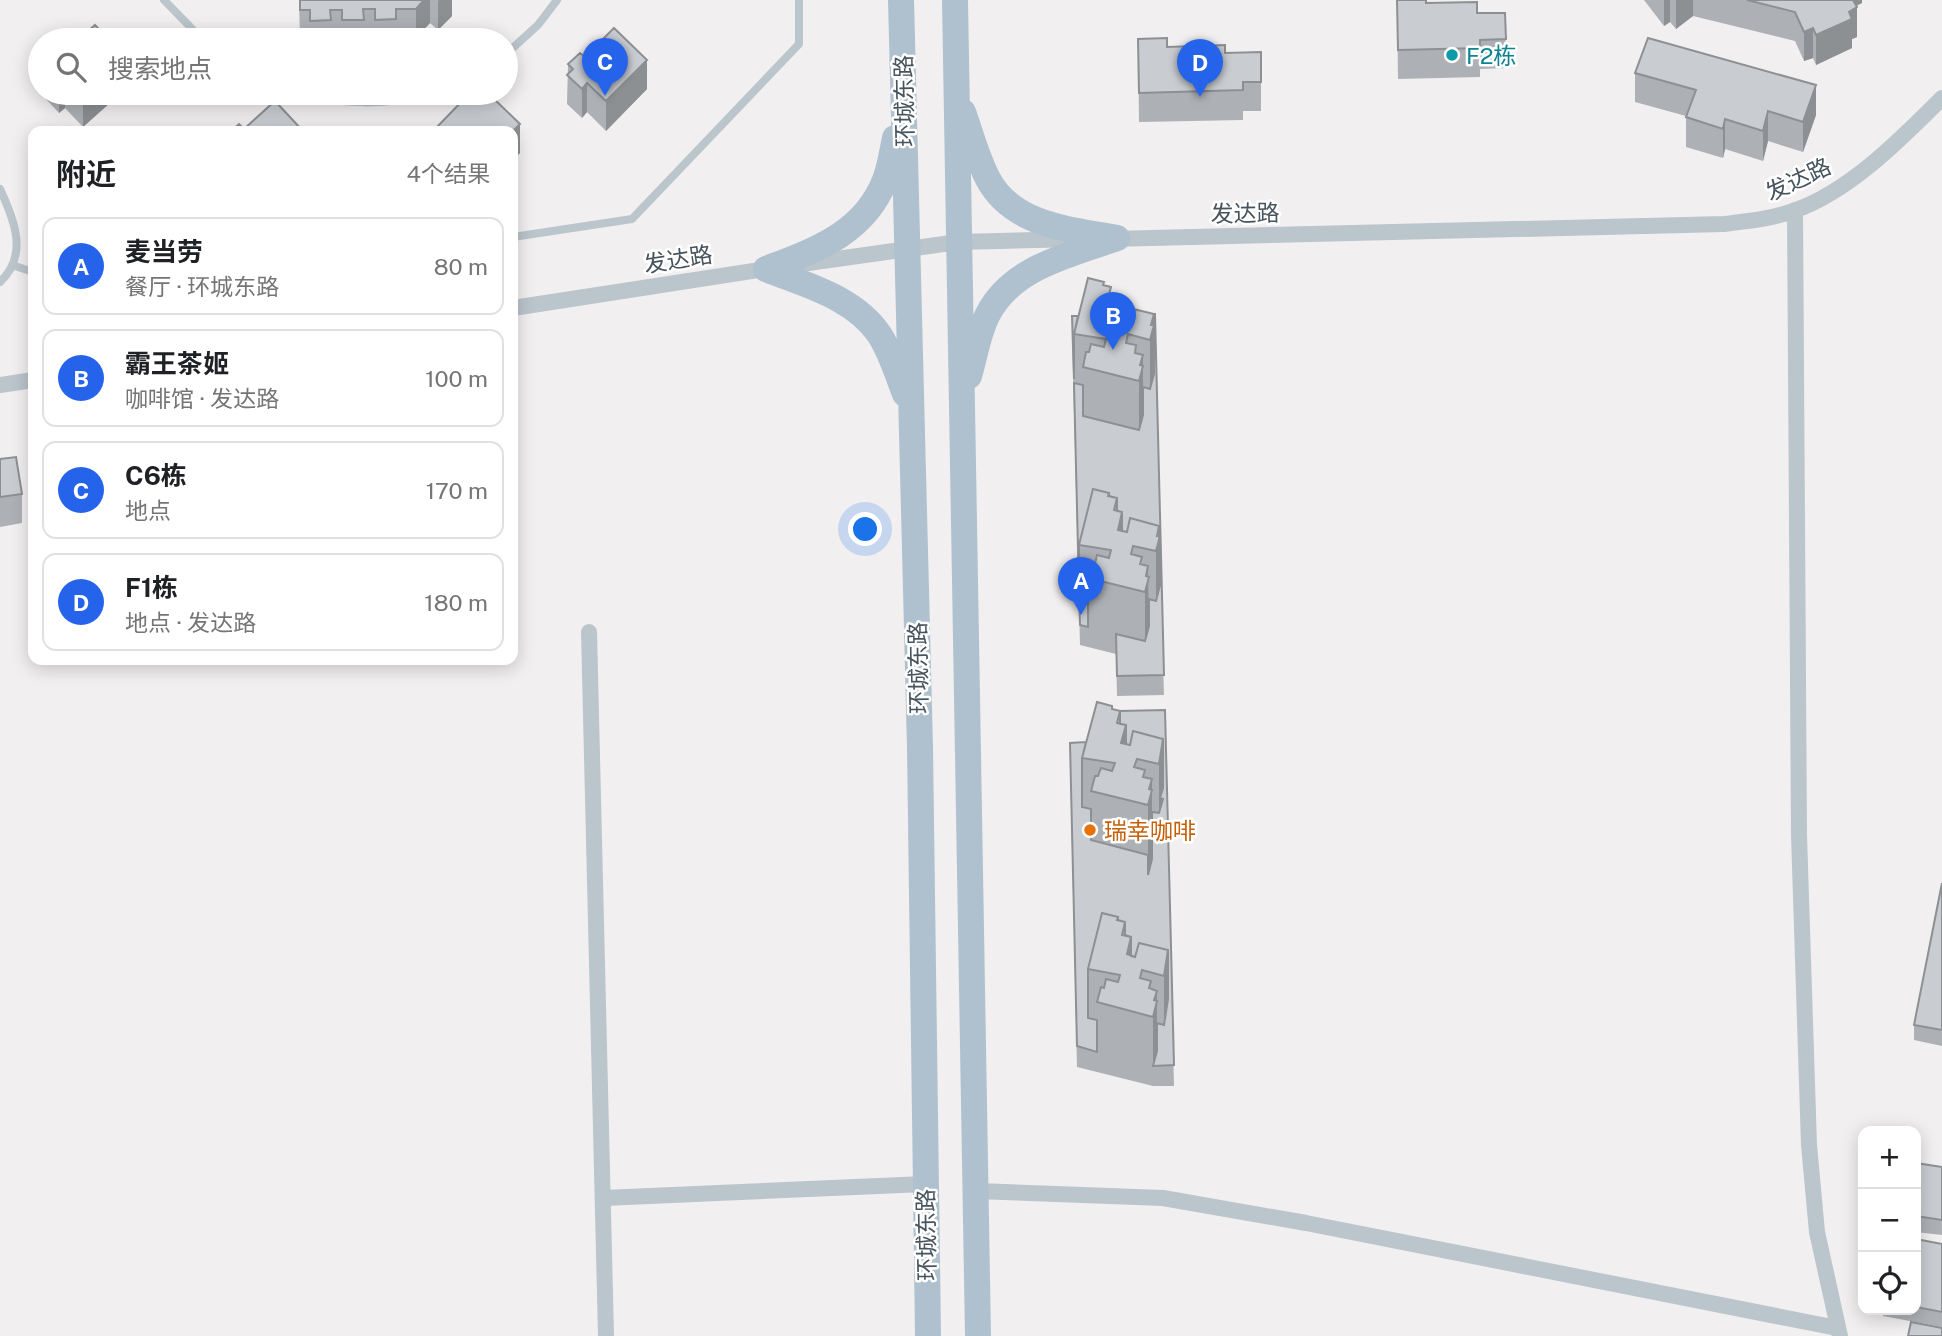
<!DOCTYPE html>
<html lang="zh">
<head>
<meta charset="utf-8">
<style>
  body { margin:0; font-family:"Public Sans","Noto Sans SC",sans-serif; background:#f6f6f6; color:#202124 }
  .controls { position:absolute; right:21px; bottom:21px; display:grid; overflow:hidden; border-radius:14px; box-shadow:0 4px 18px #0003 }
  .controls button { width:63px; height:63px; display:grid; place-items:center; padding:0; border:0; border-bottom:2px solid #e0e0e0; background:#fff; color:#202124; font:35px sans-serif }
  .you { position:absolute; left:866px; top:530px; width:24px; height:24px; margin:-18px; border:5px solid #fff; border-radius:50%; background:#1a73e8; box-shadow:0 0 0 10px #1a73e833 }
  .badge { display:grid; place-items:center; width:46px; height:46px; border-radius:50%; background:#2563eb; color:#fff; font-size:23px; font-weight:700 }
  .pin { position:absolute; translate:-50% -58px; filter:drop-shadow(0 2px 4px #0008) }
  .pin::after { content:''; position:absolute; top:37px; width:24px; height:21px; background:inherit; clip-path:polygon(0 0,100% 0,50% 100%) }
  .list { margin:0; padding:0; list-style:none }
  h2 { display:flex; justify-content:space-between; align-items:center; height:91px; margin:0; padding:0 28px; font-size:30px }
  h2 small { font-size:23px; font-weight:400; color:#757577 }
  .list li { display:grid; grid-template-columns:46px 1fr auto; gap:21px; align-items:center; box-sizing:border-box; height:98px; margin:0 14px 14px; padding:0 14px; border:2px solid #e0e0e0; border-radius:14px }
  .list b { display:block; font-size:26px; white-space:nowrap }
  .list p { margin:0; font-size:23px; white-space:nowrap; color:#757577 }
  .list em { font-size:23px; font-style:normal; color:#757577 }
  .icon { flex:none; width:38px; height:38px; fill:none; stroke:currentColor; stroke-width:2; stroke-linecap:round; stroke-linejoin:round }
  .map { position:relative; flex:none; width:1942px; height:1336px; overflow:hidden }
  .search { position:absolute; background:#fff; box-shadow:0 4px 18px #0003; left:28px; top:28px; width:490px; height:77px; display:flex; align-items:center; gap:18px; box-sizing:border-box; padding:0 24px; border-radius:38px; color:#757577; font-size:26px }
  .panel { position:absolute; background:#fff; box-shadow:0 4px 18px #0003; left:28px; top:126px; width:490px; height:539px; border-radius:14px }
  .map>svg:first-child { display:block }
  .lines { fill:none; stroke-linecap:round; stroke-linejoin:round }
  .lane { stroke:#bbc5cc; stroke-width:8 }
  .street { stroke:#bbc5cc; stroke-width:16 }
  .primary { stroke:#afc1ce; stroke-width:26 }
  .wall { fill:#adb0b5 }
  .shaded-wall { fill:#8d9093 }
  .building { fill:#c9cdd2; stroke:#8d9093; stroke-width:2 }
  .culture-dot { fill:#0f9aa8; stroke:#fff; stroke-width:2.5 }
  .food-dot { fill:#e8710a; stroke:#fff; stroke-width:2.5 }
  .labels { text-anchor:middle; dominant-baseline:central; stroke-width:5; stroke-linejoin:round; paint-order:stroke }
  .culture-label { font-size:23px; fill:#0d838f; stroke:#fff; text-anchor:start }
  .street-label { font-size:23px; fill:#47545d; stroke:#fff }
  .food-label { font-size:23px; fill:#c56008; stroke:#fff; text-anchor:start }
</style>
</head>
<body>
<div class="map">
<svg width="1942" height="1336" viewBox="0 0 1942 1336">
  <rect width="100%" height="100%" fill="#f2eff0"/>
  <g class="lines">
    <path class="lane" d="M 164,0 L 203,40
      M 506,54 L 538,25 L 557,0
      M 300,93 C 340,104 387,107 427,93
      M 0,189 C 14,219 29,255 0,282
      M 513,237 L 632,219 L 799,44 L 799,0
      M 12,265 L 33,272"/>
    <path class="street" d="M 1795,210 L 1799,835 L 1809,1145 L 1817,1232 L 1840,1336
      M 1111,239 L 1724,224 C 1748,221 1771,219 1793,211 C 1849,192 1901,139 1942,98
      M 801,264 L 958,242 L 1078,239
      M 513,308 L 772,268
      M 0,385 L 33,380
      M 589,632 L 606,1336
      M 976,1191 L 1163,1198 L 1306,1223 L 1837,1328
      M 604,1198 L 925,1184"/>
    <path class="primary" d="M 901,0 L 920,747 L 928,1336
      M 955,0 L 978,1336
      M 963,112 C 971,134 977,158 988,179 C 1013,226 1070,229 1117,238
      M 766,269 C 815,250 864,234 885,180 C 890,167 892,152 895,138
      M 766,269 C 805,285 854,297 879,334 C 891,352 897,374 905,394
      M 969,376 C 975,356 978,333 988,314 C 1013,266 1071,255 1117,238"/>
  </g>
  <path class="wall" d="M 299,0 L 452,0 L 452,16 L 438,30 L 430,23 L 416,38 L 396,38 L 396,40 L 375,40 L 375,38 L 364,38 L 364,40 L 342,40 L 342,39 L 331,39 L 331,40 L 300,39 Z
    M 1397,0 L 1426,3 L 1477,13 L 1505,13 L 1506,68 L 1480,69 L 1480,77 L 1398,79 Z
    M 1644,0 L 1862,0 L 1862,3 L 1856,6 L 1857,37 L 1852,39 L 1852,48 L 1816,65 L 1813,58 L 1804,61 L 1795,41 L 1693,16 L 1676,29 L 1670,22 L 1664,26 Z
    M 1138,39 L 1167,47 L 1225,53 L 1261,82 L 1261,111 L 1243,111 L 1243,120 L 1139,122 Z
    M 585,57 L 647,89 L 606,131 L 587,112 L 582,118 L 567,104 L 568,64 Z
    M 1635,73 L 1816,115 L 1803,152 L 1768,141 L 1763,161 L 1725,149 L 1723,158 L 1686,147 L 1686,116 L 1635,102 Z
    M 46,93 L 121,93 L 83,127 L 65,108 L 59,113 L 46,99 Z
    M 1104,285 L 1111,300 L 1117,315 L 1152,314 L 1164,695 L 1117,696 L 1116,654 L 1080,645 L 1072,336 L 1078,316 Z
    M 0,459 L 22,494 L 22,523 L 0,527 Z
    M 1112,709 L 1120,711 L 1165,710 L 1174,1086 L 1153,1086 L 1077,1067 L 1070,763 Z
    M 1942,883 L 1942,1046 L 1914,1040 L 1914,1025 Z
    M 1916,1163 L 1942,1167 L 1942,1235 L 1916,1232 Z
    M 1916,1239 L 1942,1244 L 1942,1327 L 1883,1316 L 1883,1310 L 1916,1310 Z"/>
  <path class="shaded-wall" d="M 424,0 L 430,0 L 430,23 L 416,38 L 416,9 Z
    M 439,0 L 452,0 L 452,16 L 438,30 L 438,1 Z
    M 1664,0 L 1670,0 L 1670,22 L 1664,26 Z
    M 1676,0 L 1693,0 L 1693,16 L 1676,29 Z
    M 1826,0 L 1862,0 L 1862,3 L 1826,20 Z
    M 1857,7 L 1857,37 L 1852,39 L 1852,48 L 1816,65 L 1816,35 L 1849,12 Z
    M 1813,28 L 1813,58 L 1804,61 L 1804,32 Z
    M 647,60 L 647,89 L 606,131 L 606,101 Z
    M 587,83 L 587,112 L 582,118 L 582,89 Z
    M 1816,85 L 1816,115 L 1803,152 L 1803,122 Z
    M 59,93 L 65,93 L 65,108 L 59,113 Z
    M 88,93 L 121,93 L 83,127 L 83,98 Z
    M 1768,111 L 1768,141 L 1763,161 L 1763,131 Z
    M 1725,119 L 1725,149 L 1723,158 L 1723,129 Z
    M 520,124 L 520,153 L 513,161 L 513,131 Z
    M 1117,301 L 1117,369 L 1112,319 Z
    M 1154,314 L 1154,395 L 1150,409 L 1150,340 L 1151,325 Z
    M 1143,355 L 1143,435 L 1139,451 L 1139,381 L 1140,365 Z
    M 1122,512 L 1122,581 L 1118,530 Z
    M 1159,526 L 1160,606 L 1156,621 L 1156,551 L 1157,536 Z
    M 1148,566 L 1149,646 L 1145,662 L 1145,592 L 1146,576 Z
    M 1126,725 L 1126,793 L 1121,743 Z
    M 1163,739 L 1163,808 L 1159,834 L 1159,764 Z
    M 1152,779 L 1152,859 L 1148,875 L 1148,805 L 1149,789 Z
    M 1131,937 L 1131,1005 L 1127,954 Z
    M 1168,950 L 1168,1019 L 1164,1045 L 1164,976 Z
    M 1157,991 L 1157,1066 L 1153,1066 L 1153,1017 L 1154,1000 Z"/>
  <path class="building" d="M 300,0 L 424,0 L 416,9 L 396,9 L 396,19 L 375,20 L 375,9 L 363,9 L 364,20 L 342,20 L 342,10 L 330,10 L 331,20 L 310,21 L 310,10 L 300,10 Z
    M 1397,0 L 1426,0 L 1426,3 L 1477,2 L 1477,13 L 1505,13 L 1506,39 L 1480,40 L 1480,48 L 1398,50 Z
    M 1747,0 L 1853,0 L 1857,7 L 1849,12 L 1852,19 L 1816,35 L 1813,28 L 1804,32 L 1795,12 Z
    M 95,25 L 109,40 L 78,40 Z
    M 614,28 L 647,60 L 606,101 L 587,83 L 582,89 L 567,75 L 573,69 L 568,64 L 580,53 L 585,57 Z
    M 1167,38 L 1167,47 L 1225,45 L 1225,53 L 1261,52 L 1261,82 L 1243,82 L 1243,90 L 1139,93 L 1138,39 Z
    M 1648,38 L 1816,85 L 1803,122 L 1768,111 L 1763,131 L 1725,119 L 1723,129 L 1686,117 L 1696,90 L 1635,73 Z
    M 78,93 L 88,93 L 83,98 Z
    M 470,93 L 488,93 L 520,124 L 513,131 L 433,131 Z
    M 275,101 L 303,131 L 231,131 L 239,124 L 244,129 Z
    M 1088,278 L 1104,282 L 1103,285 L 1111,287 L 1108,299 L 1117,301 L 1112,319 L 1121,321 L 1125,307 L 1154,314 L 1151,325 L 1154,325 L 1150,340 L 1128,334 L 1126,343 L 1136,345 L 1135,353 L 1143,355 L 1140,365 L 1143,366 L 1139,381 L 1083,367 L 1086,352 L 1089,352 L 1091,344 L 1104,347 L 1106,339 L 1074,334 Z
    M 1152,314 L 1155,314 L 1164,675 L 1117,676 L 1116,634 L 1145,641 L 1149,626 L 1149,599 L 1156,601 L 1160,585 L 1159,526 L 1130,518 L 1127,532 L 1122,531 L 1122,512 L 1117,511 L 1117,498 L 1109,496 L 1109,493 L 1093,489 L 1079,545 L 1079,591 L 1074,383 L 1083,385 L 1083,416 L 1139,430 L 1143,415 L 1143,387 L 1150,389 L 1154,374 L 1154,314 Z
    M 1117,315 L 1123,315 L 1121,321 L 1117,320 Z
    M 1072,316 L 1078,316 L 1074,334 L 1074,379 Z
    M 16,457 L 22,494 L 0,497 L 0,459 Z
    M 1093,489 L 1109,493 L 1108,496 L 1117,498 L 1114,510 L 1122,512 L 1118,530 L 1127,532 L 1130,518 L 1159,526 L 1157,536 L 1160,536 L 1156,551 L 1133,546 L 1131,554 L 1142,557 L 1140,564 L 1148,566 L 1146,576 L 1149,577 L 1145,592 L 1088,578 L 1092,563 L 1095,564 L 1097,555 L 1109,558 L 1111,550 L 1079,545 Z
    M 1079,594 L 1088,596 L 1088,627 L 1080,625 Z
    M 1097,702 L 1112,706 L 1112,709 L 1120,711 L 1117,723 L 1126,725 L 1121,743 L 1130,745 L 1133,731 L 1163,739 L 1159,764 L 1137,759 L 1134,767 L 1145,770 L 1143,777 L 1152,779 L 1149,789 L 1152,790 L 1148,805 L 1091,791 L 1095,776 L 1098,776 L 1101,768 L 1112,771 L 1115,763 L 1082,758 Z
    M 1165,710 L 1174,1065 L 1153,1066 L 1157,1051 L 1157,1023 L 1164,1025 L 1168,999 L 1168,950 L 1139,943 L 1135,957 L 1131,956 L 1131,937 L 1125,935 L 1125,922 L 1118,920 L 1118,917 L 1102,913 L 1088,969 L 1088,1018 L 1097,1020 L 1097,1052 L 1077,1046 L 1070,743 L 1086,742 L 1082,758 L 1082,807 L 1091,809 L 1091,840 L 1148,855 L 1148,875 L 1152,859 L 1152,812 L 1159,813 L 1163,799 L 1160,798 L 1163,788 L 1163,739 L 1133,731 L 1130,745 L 1126,744 L 1126,725 L 1120,724 L 1120,711 Z
    M 1942,883 L 1942,1030 L 1914,1025 Z
    M 1102,913 L 1118,917 L 1117,920 L 1125,922 L 1122,935 L 1131,937 L 1127,954 L 1135,957 L 1139,943 L 1168,950 L 1164,976 L 1142,970 L 1140,978 L 1151,981 L 1149,988 L 1157,991 L 1154,1000 L 1157,1001 L 1153,1017 L 1097,1002 L 1101,987 L 1104,988 L 1106,979 L 1118,982 L 1120,975 L 1088,969 Z
    M 1916,1163 L 1942,1167 L 1942,1220 L 1916,1216 Z
    M 1916,1239 L 1942,1244 L 1942,1312 L 1916,1307 Z
    M 1911,1322 L 1942,1328 L 1942,1336 L 1908,1336 Z"/>
  <circle class="culture-dot" cx="1452" cy="55" r="7"/>
  <circle class="food-dot" cx="1090" cy="830" r="7"/>
  <g class="labels">
    <g class="culture-label">
      <text x="1466" y="55">F2栋</text>
    </g>
    <g class="street-label">
      <text transform="translate(904 101) rotate(-91)">环城东路</text>
      <text transform="translate(1798 179) rotate(-25)">发达路</text>
      <text transform="translate(1245 213) rotate(-1)">发达路</text>
      <text transform="translate(678 259) rotate(-9)">发达路</text>
      <text transform="translate(918 668) rotate(-91)">环城东路</text>
      <text transform="translate(926 1235) rotate(-91)">环城东路</text>
    </g>
    <g class="food-label">
      <text x="1104" y="830">瑞幸咖啡</text>
    </g>
  </g>
</svg>
<div class="controls">
<button>+</button>
<button>−</button>
<button><svg class="icon" aria-label="locate" viewBox="0 0 24 24"><circle cx="12" cy="12" r="6"/><path d="M12 2v4M12 18v4M2 12h4M18 12h4"/></svg></button>
</div>
<div class="you"></div>
<div class="pin badge" style="left:1081px;top:615px">A</div>
<div class="pin badge" style="left:1113px;top:350px">B</div>
<div class="pin badge" style="left:605px;top:96px">C</div>
<div class="pin badge" style="left:1200px;top:97px">D</div>
<div class="search"><svg class="icon" aria-label="search" viewBox="0 0 24 24"><circle cx="10" cy="10" r="6"/><path d="M15 15l6 6"/></svg>搜索地点</div>
<section class="panel">
<h2>附近<small>4个结果</small></h2>
<ul class="list">
<li><span class="badge">A</span><div><b>麦当劳</b><p>餐厅 · 环城东路</p></div><em>80 m</em></li>
<li><span class="badge">B</span><div><b>霸王茶姬</b><p>咖啡馆 · 发达路</p></div><em>100 m</em></li>
<li><span class="badge">C</span><div><b>C6栋</b><p>地点</p></div><em>170 m</em></li>
<li><span class="badge">D</span><div><b>F1栋</b><p>地点 · 发达路</p></div><em>180 m</em></li>
</ul>
</section>
</div>
</body>
</html>
